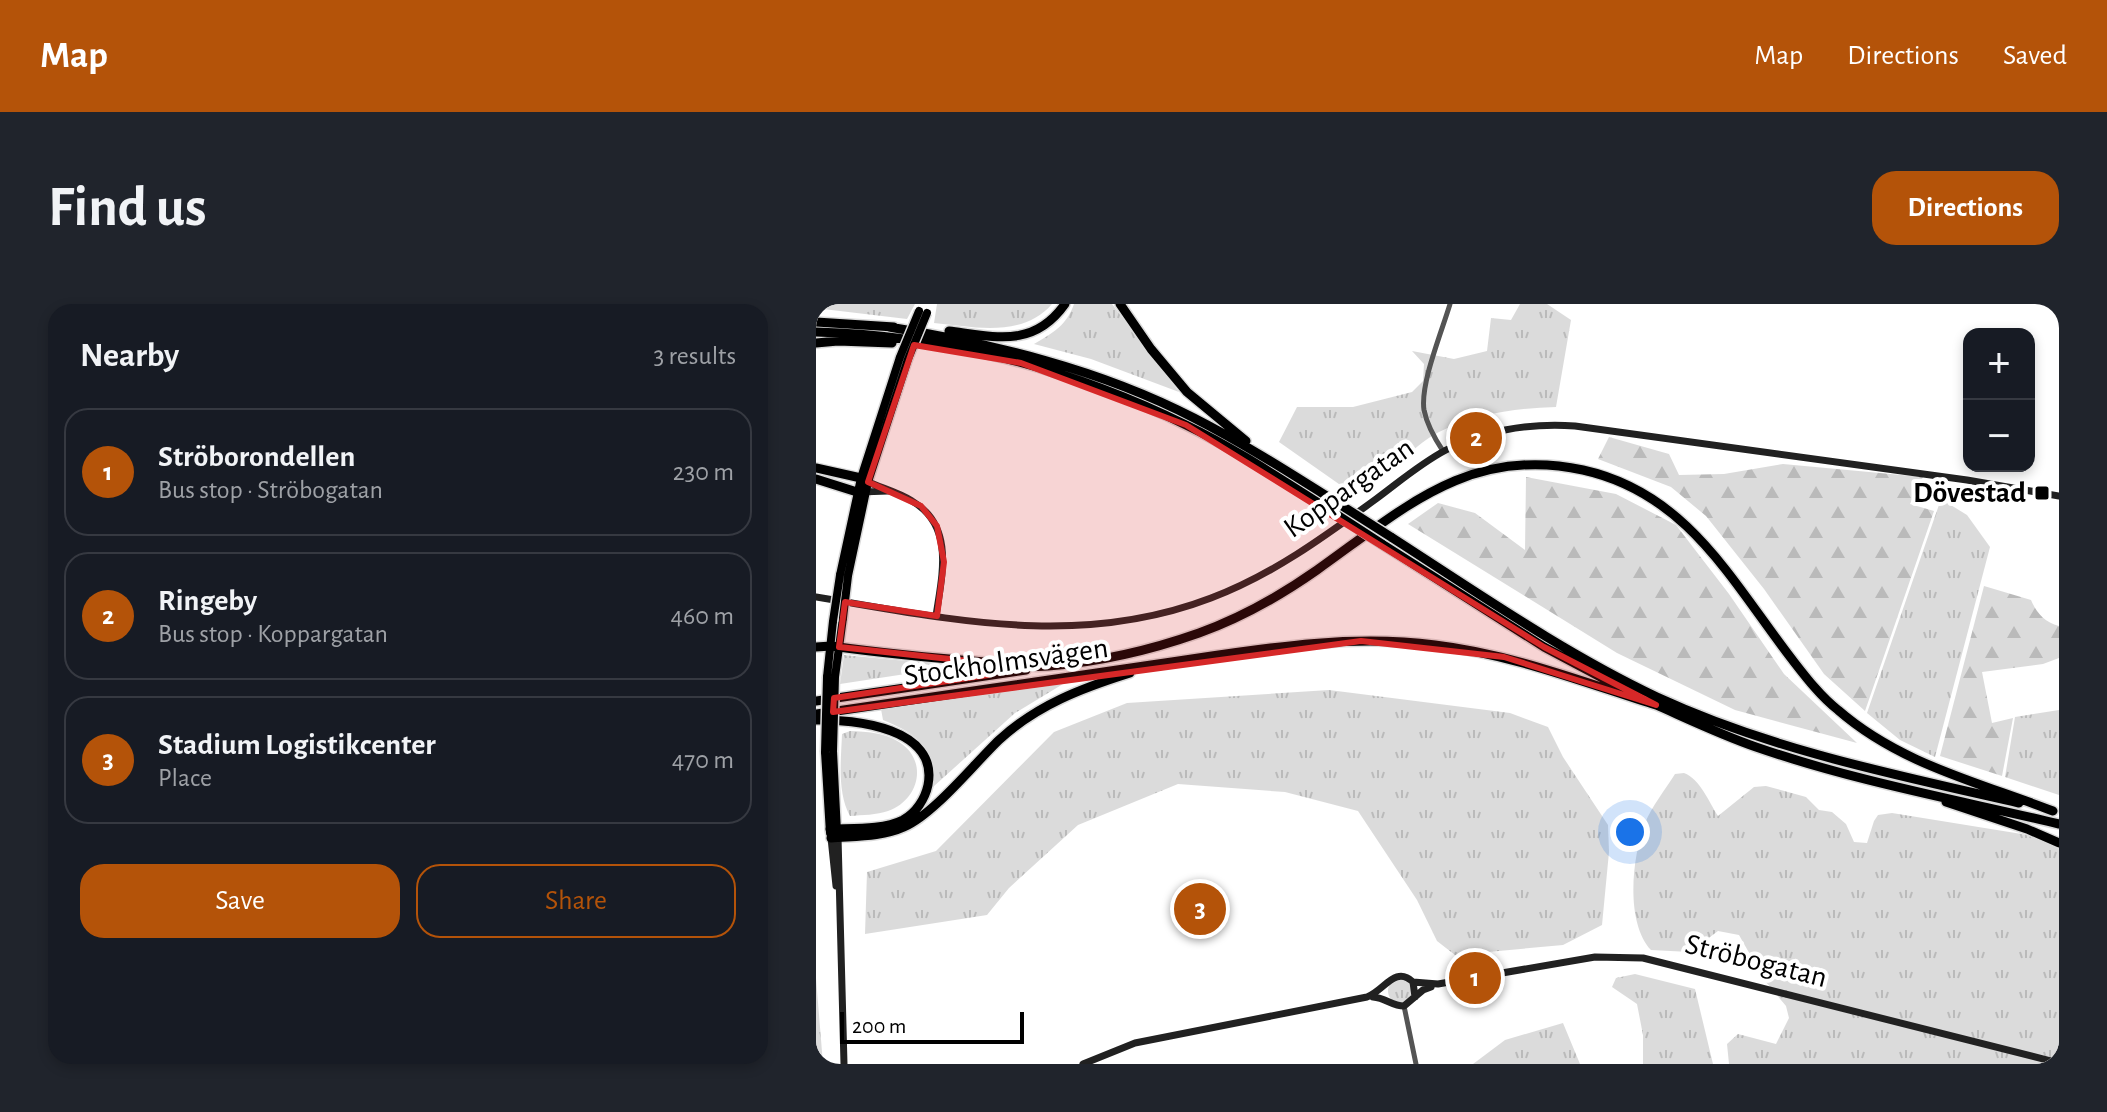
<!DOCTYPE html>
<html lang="en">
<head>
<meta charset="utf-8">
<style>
  body { margin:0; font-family:"Alegreya Sans",sans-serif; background:#20242c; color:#f1f3f6 }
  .controls { position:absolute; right:24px; top:24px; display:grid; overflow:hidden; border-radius:16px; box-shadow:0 4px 12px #0003 }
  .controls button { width:72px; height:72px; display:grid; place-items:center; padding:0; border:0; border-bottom:2px solid #363941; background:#171b24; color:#f1f3f6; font:40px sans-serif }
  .scale { position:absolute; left:24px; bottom:20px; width:184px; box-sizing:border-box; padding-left:8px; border:4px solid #000; border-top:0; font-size:22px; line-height:28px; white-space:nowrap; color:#000; -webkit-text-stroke:6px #fff; paint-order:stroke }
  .you { position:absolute; left:814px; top:528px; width:28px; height:28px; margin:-20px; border:6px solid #fff; border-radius:50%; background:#1a73e8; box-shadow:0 0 0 12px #1a73e833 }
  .badge { display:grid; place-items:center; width:52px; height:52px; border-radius:50%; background:#b45309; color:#fff; font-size:26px; font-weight:700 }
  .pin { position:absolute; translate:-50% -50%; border:4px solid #fff; box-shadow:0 2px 8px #0006 }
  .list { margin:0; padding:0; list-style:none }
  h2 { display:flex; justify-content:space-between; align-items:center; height:104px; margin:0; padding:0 32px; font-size:34px }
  h2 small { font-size:26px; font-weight:400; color:#9ea1a6 }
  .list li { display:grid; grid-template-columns:52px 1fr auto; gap:24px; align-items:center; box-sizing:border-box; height:128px; margin:0 16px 16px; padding:0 16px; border:2px solid #363941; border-radius:24px }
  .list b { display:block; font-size:30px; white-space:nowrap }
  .list p { margin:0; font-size:26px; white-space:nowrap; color:#9ea1a6 }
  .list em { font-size:26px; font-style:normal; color:#9ea1a6 }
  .actions { display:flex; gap:16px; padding:24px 32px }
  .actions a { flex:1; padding:18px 0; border:2px solid #b45309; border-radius:24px; text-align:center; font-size:28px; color:#b45309 }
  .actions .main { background:#b45309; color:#fff }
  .map { position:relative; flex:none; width:1243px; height:760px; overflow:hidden; border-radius:24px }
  header { display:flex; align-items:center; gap:48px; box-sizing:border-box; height:112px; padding:0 40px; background:#b45309; color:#fff }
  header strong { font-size:38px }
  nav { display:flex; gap:44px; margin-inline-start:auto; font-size:28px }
  .intro { display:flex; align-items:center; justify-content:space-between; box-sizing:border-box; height:192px; padding:0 48px }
  h1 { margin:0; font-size:56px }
  .button { padding:20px 36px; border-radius:24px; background:#b45309; color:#fff; font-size:28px; font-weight:700 }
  main { display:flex; gap:48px; padding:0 48px }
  aside { flex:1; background:#171b24; border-radius:24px; box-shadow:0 4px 12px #0003 }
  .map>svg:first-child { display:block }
  .grass { fill:url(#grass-tufts) }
  .forest { fill:url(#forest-firs) }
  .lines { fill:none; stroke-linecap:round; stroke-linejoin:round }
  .primary-casing { stroke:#dbdbdb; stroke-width:11 }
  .highway-casing { stroke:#dbdbdb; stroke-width:12 }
  .street { stroke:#545454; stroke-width:5 }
  .secondary { stroke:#212121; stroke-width:7 }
  .primary { stroke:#000; stroke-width:8 }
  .highway { stroke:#000; stroke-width:9 }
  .primary-bridge-casing { stroke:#dbdbdb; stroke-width:11; stroke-linecap:butt }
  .highway-bridge-casing { stroke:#dbdbdb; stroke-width:12; stroke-linecap:butt }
  .primary-bridge { stroke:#000; stroke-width:8 }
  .highway-bridge { stroke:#000; stroke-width:9 }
  .marked { fill:#d62828; fill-opacity:0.2; stroke:#d62828; stroke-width:6; stroke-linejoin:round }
  .poi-dot { fill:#000; stroke:#fff; stroke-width:3 }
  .labels { text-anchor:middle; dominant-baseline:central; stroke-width:8; stroke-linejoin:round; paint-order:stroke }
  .street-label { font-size:30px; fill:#000; stroke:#fff }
  .poi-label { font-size:30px; font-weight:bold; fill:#000; stroke:#fff; text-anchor:end }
</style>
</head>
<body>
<header>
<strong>Map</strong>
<nav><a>Map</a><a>Directions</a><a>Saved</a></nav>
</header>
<div class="intro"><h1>Find us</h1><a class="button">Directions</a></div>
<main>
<aside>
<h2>Nearby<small>3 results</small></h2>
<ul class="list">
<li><span class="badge">1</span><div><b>Ströborondellen</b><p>Bus stop · Ströbogatan</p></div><em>230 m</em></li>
<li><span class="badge">2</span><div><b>Ringeby</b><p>Bus stop · Koppargatan</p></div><em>460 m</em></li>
<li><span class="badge">3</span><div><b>Stadium Logistikcenter</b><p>Place</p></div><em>470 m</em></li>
</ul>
<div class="actions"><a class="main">Save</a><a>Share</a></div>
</aside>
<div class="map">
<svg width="1243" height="760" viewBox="0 0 1243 760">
  <defs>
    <pattern id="grass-tufts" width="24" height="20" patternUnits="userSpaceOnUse" patternTransform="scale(2)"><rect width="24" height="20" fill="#dbdbdb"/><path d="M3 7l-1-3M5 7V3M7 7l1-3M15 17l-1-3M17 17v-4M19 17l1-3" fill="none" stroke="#bababa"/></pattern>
    <pattern id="forest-firs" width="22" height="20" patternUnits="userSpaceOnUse" patternTransform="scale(2)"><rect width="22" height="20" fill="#dbdbdb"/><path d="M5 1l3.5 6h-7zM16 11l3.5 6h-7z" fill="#bababa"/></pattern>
  </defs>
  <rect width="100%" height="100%" fill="#fff"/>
  <path class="grass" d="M 5,0 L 99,0 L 91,15 L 7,5 Z
    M 121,0 L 236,0 C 207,34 158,23 118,19 Z
    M 258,0 L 296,0 L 363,88 L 275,55 L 218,40 C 237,29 251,21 258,0 Z
    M 704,0 L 731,0 L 755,16 L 740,103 C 700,104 659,110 623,128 C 608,135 595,149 582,158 L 571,153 L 561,161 L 566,172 L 540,192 L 463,138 L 481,103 L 537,103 L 596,88 L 607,77 L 608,60 L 596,47 L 638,55 L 671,47 L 675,14 L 695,16 Z
    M 1125,195 L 1151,211 L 1174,243 L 1119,453 L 1084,436 L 1051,409 Z
    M 28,351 L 142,362 L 24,380 Z
    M 247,380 L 199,409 L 117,483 C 113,440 105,432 67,416 L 65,405 Z
    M 513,386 L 694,409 L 732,423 L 747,453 L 792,521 L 793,548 L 786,621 L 747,641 L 639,651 L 621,637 L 601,596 L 542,507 L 469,488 L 362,480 L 262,521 L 193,584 L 171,611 L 49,630 L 51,568 L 120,547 L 238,428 L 311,399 Z
    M 1243,406 L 1243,491 L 1189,473 L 1199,413 Z
    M 34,427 C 51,428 68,428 83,438 C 113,457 103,496 72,507 C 61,511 46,511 34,512 C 21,488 25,457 26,430 Z
    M 868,469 C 884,475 893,498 902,512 L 938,483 L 950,482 L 990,493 L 1003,506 L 1016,508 L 1030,520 L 1038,538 L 1051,539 L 1058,517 L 1062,511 L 1076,509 L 1243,536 L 1243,760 L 913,760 L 911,740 L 922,730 L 960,740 L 973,714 L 970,702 L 949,677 L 923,631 L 902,627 L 874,648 L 835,646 C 809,618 816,553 829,519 C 836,502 849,486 859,470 Z
    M 819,670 L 879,685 L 897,760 L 827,760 L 827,731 L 821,700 L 796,683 L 800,674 Z
    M 0,674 L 7,760 L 0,760 Z
    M572 687a12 12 0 1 1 24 0a12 12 0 1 1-24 0Z
    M 747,719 L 764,760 L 657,760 L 689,736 Z"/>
  <path class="forest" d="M 793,133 L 853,150 L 863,171 L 908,170 L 967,160 L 1107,173 L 1094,200 L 1118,207 L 1049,407 L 1008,370 L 948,285 L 890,212 L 855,183 L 782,155 Z
    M 710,173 L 800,190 L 860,221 L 913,290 L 968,370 L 1041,439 L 919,406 L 801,349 L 592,220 L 622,199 L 659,209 L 709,246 Z
    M 1168,282 L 1215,296 C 1221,310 1229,318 1243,322 L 1243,354 L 1227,360 L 1166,368 L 1176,419 L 1197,414 L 1186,472 L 1124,452 Z"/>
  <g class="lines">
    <defs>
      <path id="primary" d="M 24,271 L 45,174 L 84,53
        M 32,272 L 52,178 L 92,55
        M 11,373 L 17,317
        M 19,373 L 27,314
        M 17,447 L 21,528
        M 9,448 L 14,529"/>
      <path id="highway" d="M 304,0 L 335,45 L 371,88 L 430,137
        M 0,18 L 78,23
        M 73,23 C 178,40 283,65 378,114 C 427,139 474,169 520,198
        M 133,27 C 180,33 218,44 249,0
        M 0,28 C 127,31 257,65 370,121 C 420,145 466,176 512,205
        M 0,39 L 22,37 L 76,39
        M 0,164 L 45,174
        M 0,175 L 41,188
        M 575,233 C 662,289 748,349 841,393 C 956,446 1080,471 1203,499
        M 566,240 L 728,343 L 807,385
        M 0,343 L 15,342 C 66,349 117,354 169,358 C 189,360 212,364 232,362 C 283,358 335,346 383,329 C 425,314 464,292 501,266 C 586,206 653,141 767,166 C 871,189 915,276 975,354 C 989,372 1004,392 1022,406 C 1084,460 1162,478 1237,507
        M 0,397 L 210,366
        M 838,400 C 872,415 905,431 940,443 C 1038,477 1142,496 1243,520
        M 0,410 C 114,393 228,377 342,360 C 433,347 526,329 619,341 C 695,350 767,378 840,401
        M 0,416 C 39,415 123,424 112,481 C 109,495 100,509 87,516 C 67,526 36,524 14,525
        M 1130,498 L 1211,525 L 1243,539
        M 15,534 C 38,532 66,533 88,523 C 118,510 158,460 183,436 C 221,401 266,384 314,369"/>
    </defs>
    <use href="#primary" class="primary-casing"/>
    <use href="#highway" class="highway-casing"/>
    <path class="street" d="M 627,147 C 619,135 611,121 608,106 C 604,80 626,27 634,0
      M 588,702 L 600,760"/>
    <path class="secondary" d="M 50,177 C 65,184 82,188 96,197 C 139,222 126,271 120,312
      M 44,188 L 72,187
      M 0,293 C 134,315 262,345 395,294 C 456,271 508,233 560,195 C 583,178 605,159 630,146 C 670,126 715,119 759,122 L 1151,176 L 1243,192
      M 22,533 L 28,760
      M 15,534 L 20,582
      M 597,678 L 622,680 L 779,653 L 827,654 L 1243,759
      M 557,693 C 570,694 576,702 588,702 L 607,686 L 615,683
      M 267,760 L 319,739 L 551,693 C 568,687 579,661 597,678 L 599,693"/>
    <use href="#primary" class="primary"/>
    <use href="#highway" class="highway"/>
    <defs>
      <path id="primary-bridge" d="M 84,53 L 103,7
        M 92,55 L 111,9
        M 27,314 L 32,272
        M 17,317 L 24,271
        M 17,447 L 19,373
        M 9,448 L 11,373"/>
      <path id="highway-bridge" d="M 520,198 L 575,233
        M 512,205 L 566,240"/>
    </defs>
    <use href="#primary-bridge" class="primary-bridge-casing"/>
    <use href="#highway-bridge" class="highway-bridge-casing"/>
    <use href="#primary-bridge" class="primary-bridge"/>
    <use href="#highway-bridge" class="highway-bridge"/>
  </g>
  <path class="marked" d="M 98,41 L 205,59 L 370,121 L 728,343 L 840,401 L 688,353 L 545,337 L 17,408 L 18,394 L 172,371 L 171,359 L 23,343 L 29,298 L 121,312 L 128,258 L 121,222 L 105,202 L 52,178 Z"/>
  <rect class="poi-dot" x="1218" y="181" width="16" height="16" rx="4"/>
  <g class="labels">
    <g class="street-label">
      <text transform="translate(533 184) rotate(-35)">Koppargatan</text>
      <text transform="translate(190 358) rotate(-8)">Stockholmsvägen</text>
      <text transform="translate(940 657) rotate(14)">Ströbogatan</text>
    </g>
    <g class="poi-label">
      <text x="1210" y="189">Dövestad</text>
    </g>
  </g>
</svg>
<div class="controls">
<button>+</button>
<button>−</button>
</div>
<div class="scale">200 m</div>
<div class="you"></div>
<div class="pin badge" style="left:659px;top:674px">1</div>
<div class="pin badge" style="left:660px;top:134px">2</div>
<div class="pin badge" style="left:384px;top:605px">3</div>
</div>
</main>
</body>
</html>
